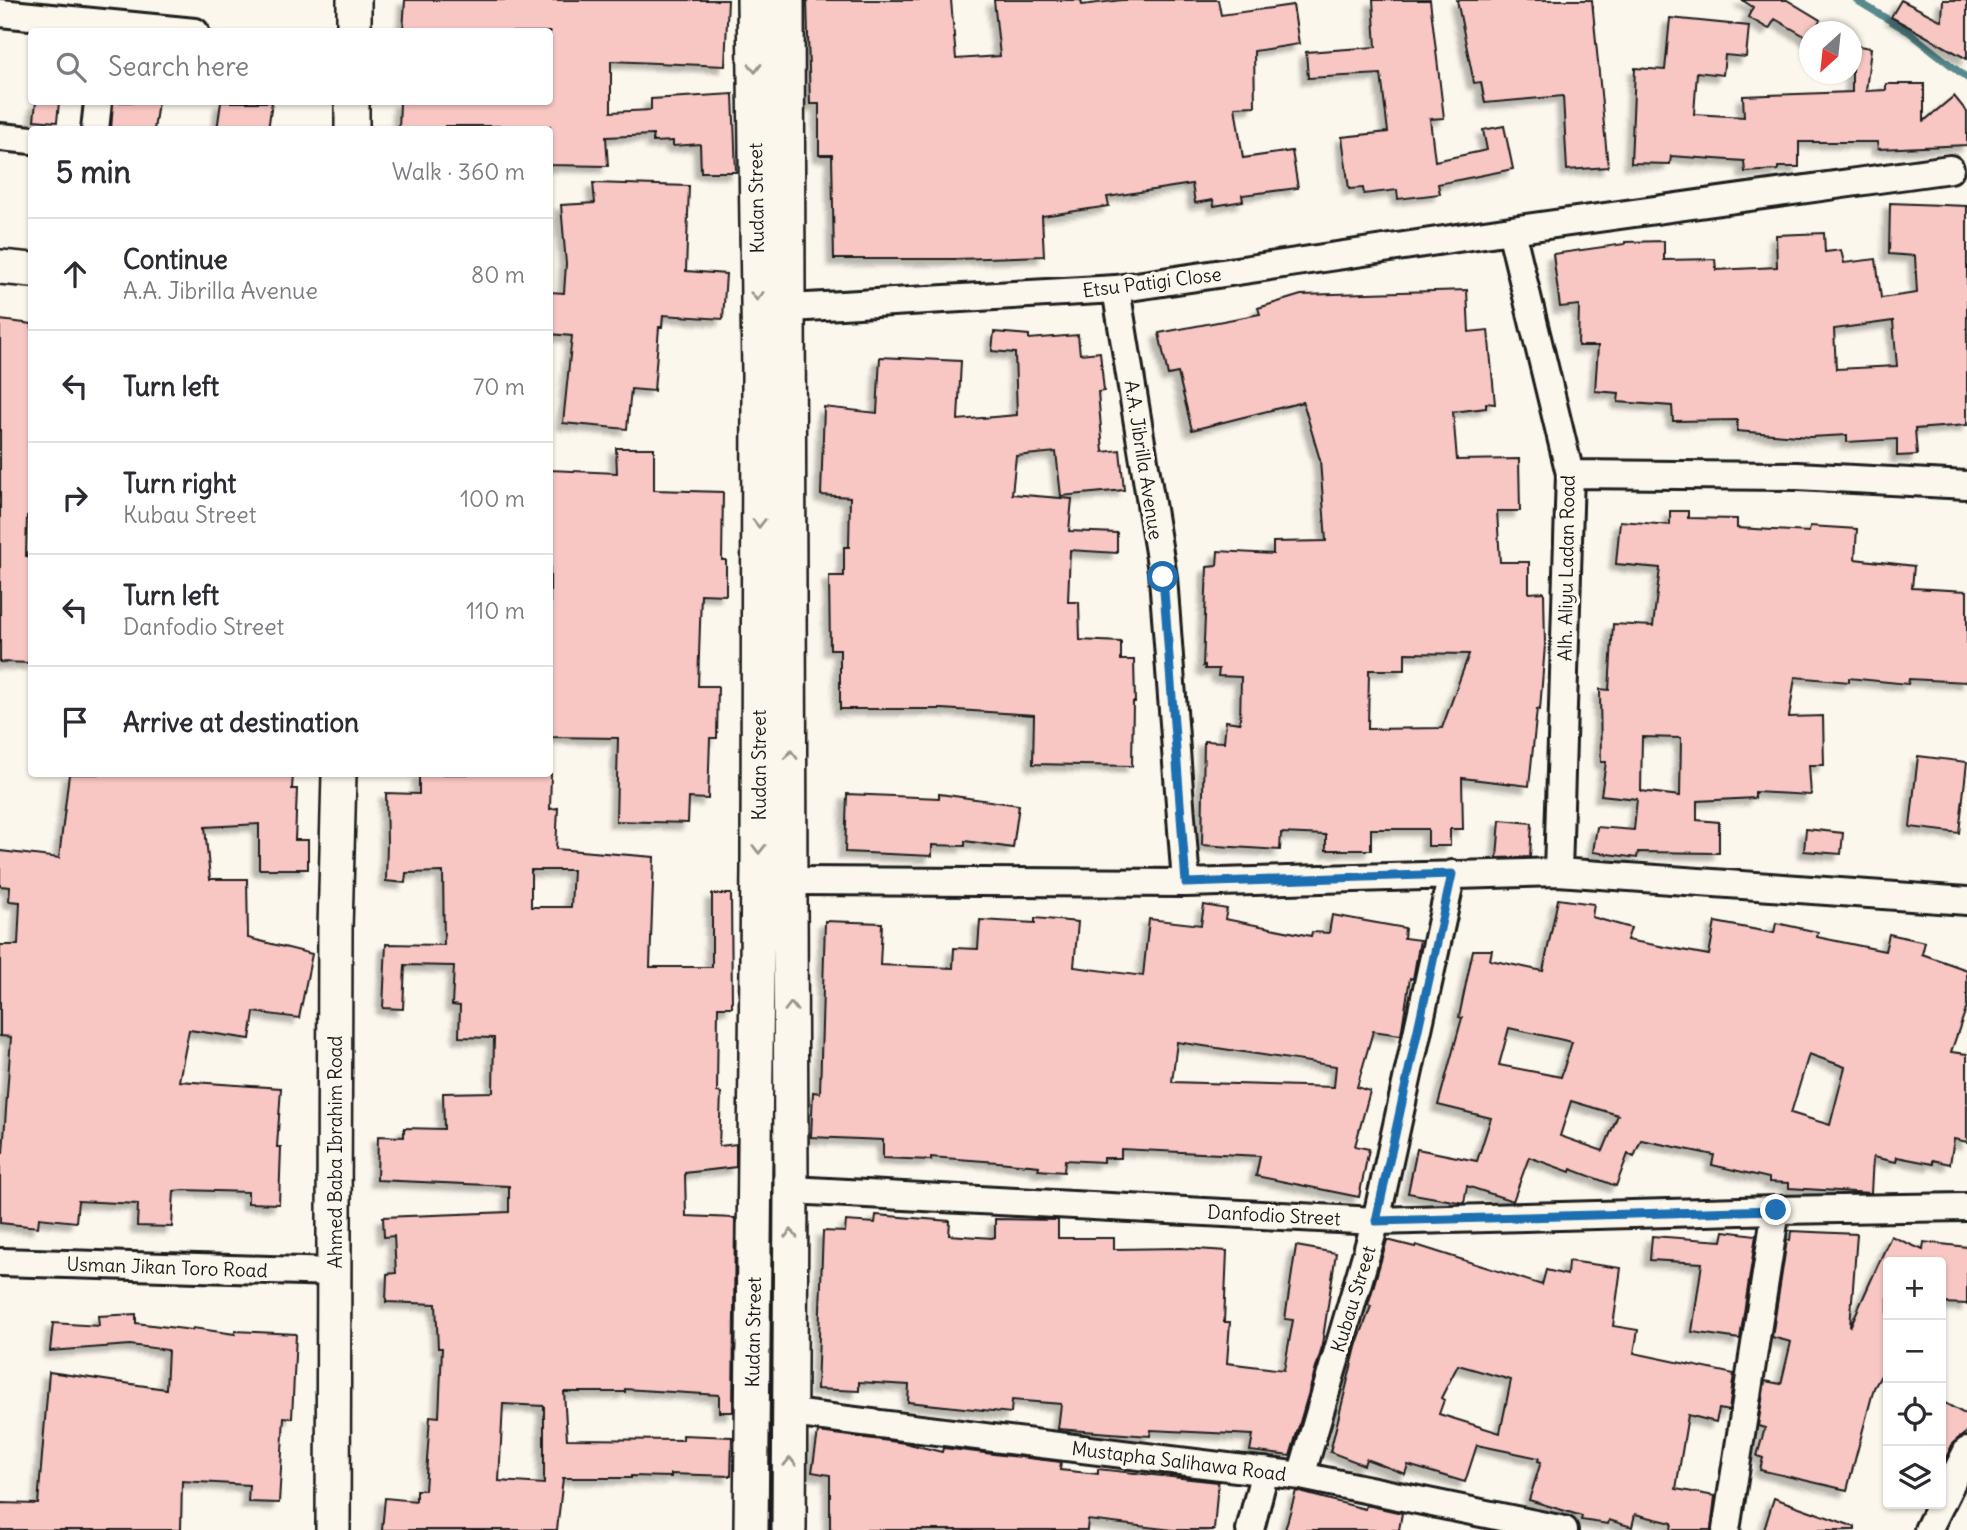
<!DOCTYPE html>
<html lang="en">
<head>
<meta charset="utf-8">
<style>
  body { margin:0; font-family:Delius,sans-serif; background:#f7f7f7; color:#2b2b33 }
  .controls { position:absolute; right:21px; bottom:21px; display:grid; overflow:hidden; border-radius:7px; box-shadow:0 2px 5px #0004 }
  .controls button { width:63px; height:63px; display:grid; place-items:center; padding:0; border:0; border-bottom:2px solid #e1e1e2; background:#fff; color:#2b2b33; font:35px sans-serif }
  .compass { position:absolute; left:1799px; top:21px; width:63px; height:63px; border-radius:50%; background:#fff; box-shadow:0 2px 5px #0004; rotate:207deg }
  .stop { position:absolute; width:21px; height:21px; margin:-16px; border:5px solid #1f6fb2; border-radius:50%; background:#fff }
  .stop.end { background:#1f6fb2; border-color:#fff; box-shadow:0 2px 7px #0008 }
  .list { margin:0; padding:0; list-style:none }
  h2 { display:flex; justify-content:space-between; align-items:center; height:91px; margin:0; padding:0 28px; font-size:30px }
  h2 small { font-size:23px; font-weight:400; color:#7c7c81 }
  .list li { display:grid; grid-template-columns:46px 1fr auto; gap:21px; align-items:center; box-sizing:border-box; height:112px; padding:0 28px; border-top:2px solid #e1e1e2 }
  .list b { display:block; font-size:26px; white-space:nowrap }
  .list p { margin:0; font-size:23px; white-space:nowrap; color:#7c7c81 }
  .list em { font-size:23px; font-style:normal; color:#7c7c81 }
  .icon { flex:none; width:38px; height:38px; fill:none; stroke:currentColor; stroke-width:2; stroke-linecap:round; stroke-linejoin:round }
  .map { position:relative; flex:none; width:1967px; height:1530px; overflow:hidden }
  .search { position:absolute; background:#fff; box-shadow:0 2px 5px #0004; left:28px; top:28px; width:525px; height:77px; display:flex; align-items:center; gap:18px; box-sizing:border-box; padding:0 24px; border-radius:7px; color:#7c7c81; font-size:26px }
  .panel { position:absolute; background:#fff; box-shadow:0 2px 5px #0004; left:28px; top:126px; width:525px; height:651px; border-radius:7px }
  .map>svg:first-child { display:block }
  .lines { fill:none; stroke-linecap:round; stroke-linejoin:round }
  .stream { stroke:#58898d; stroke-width:7 }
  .building { fill:#f8c7c4; stroke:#1c1c1c; stroke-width:2; fill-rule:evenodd; filter:url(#shadow) }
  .minor-casing { stroke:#1c1c1c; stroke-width:32 }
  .tertiary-casing { stroke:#1c1c1c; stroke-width:38 }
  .minor { stroke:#fbf7ec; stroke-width:26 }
  .tertiary { stroke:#fbf7ec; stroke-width:33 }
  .oneway { stroke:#97948e }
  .route { stroke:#1f6fb2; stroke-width:9 }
  .labels { text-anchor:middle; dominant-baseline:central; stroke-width:7; stroke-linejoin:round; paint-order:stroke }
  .street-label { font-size:19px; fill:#1c1c1c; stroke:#fbf7ec }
</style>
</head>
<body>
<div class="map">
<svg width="1967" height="1530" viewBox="0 0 1967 1530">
  <defs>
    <filter id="shadow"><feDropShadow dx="-6" dy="6" stdDeviation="2" flood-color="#0004"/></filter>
  </defs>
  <rect width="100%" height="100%" fill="#fbf7ec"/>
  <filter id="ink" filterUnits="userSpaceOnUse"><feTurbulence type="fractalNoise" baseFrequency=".0143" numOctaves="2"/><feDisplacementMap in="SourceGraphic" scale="14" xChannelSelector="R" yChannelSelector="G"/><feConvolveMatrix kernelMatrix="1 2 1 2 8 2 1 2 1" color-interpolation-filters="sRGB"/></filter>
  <g filter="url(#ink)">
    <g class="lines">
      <path class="stream" d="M 1856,0 L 1909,32 L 1967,78"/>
    </g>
    <path class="building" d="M 405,0 L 728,0 L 725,66 L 611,61 L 611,112 L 651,110 L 651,99 L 733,94 L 736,172 L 701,172 L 700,144 L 673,146 L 673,141 L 653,142 L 653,135 L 606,137 L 608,166 L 550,165 L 550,126 L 445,126 L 445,130 L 399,130 L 400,102 L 550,102 L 550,32 L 403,32 Z
      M 807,0 L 951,0 L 956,59 L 1000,56 L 994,0 L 1081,0 L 1082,5 L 1122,0 L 1218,0 L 1221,15 L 1293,5 L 1299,44 L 1254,51 L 1255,106 L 1235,107 L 1243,158 L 1292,151 L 1298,188 L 1242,195 L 1243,201 L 1214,206 L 1213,200 L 1195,203 L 1192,184 L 1107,197 L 1109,206 L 1042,216 L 1044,256 L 956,259 L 834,259 L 832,155 L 819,155 L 819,104 L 810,104 Z
      M 1373,0 L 1430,0 L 1444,118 L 1430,119 L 1435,161 L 1487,150 L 1483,130 L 1504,126 L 1513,169 L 1438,184 L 1440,194 L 1398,199 L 1397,190 L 1364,194 L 1363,188 L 1349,189 L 1342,137 L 1388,132 L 1381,74 L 1308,78 L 1306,52 L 1376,47 Z
      M 1457,0 L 1592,0 L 1608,167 L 1567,170 L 1563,96 L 1485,103 L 1481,82 L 1474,83 Z
      M 1742,0 L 1787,0 L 1820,20 L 1814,32 L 1810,32 L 1810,39 L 1775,19 L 1769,29 L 1748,17 L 1753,7 Z
      M 1901,0 L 1942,21 L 1943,0 L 1967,0 L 1967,59 L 1891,17 Z
      M 1670,18 L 1749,26 L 1746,57 L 1725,55 L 1723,75 L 1697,72 L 1694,114 L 1744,117 L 1743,96 L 1852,92 L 1852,45 L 1871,48 L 1866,91 L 1886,90 L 1886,84 L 1924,84 L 1924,121 L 1954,96 L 1967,112 L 1967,145 L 1878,149 L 1877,142 L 1799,142 L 1799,167 L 1778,167 L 1778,170 L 1745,172 L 1744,161 L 1671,156 L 1670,164 L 1631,163 L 1635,68 L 1665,70 Z
      M 36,102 L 59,102 L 57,122 L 34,120 Z
      M 113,102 L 158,102 L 154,130 L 111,130 Z
      M 221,102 L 272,102 L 268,130 L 217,130 Z
      M 593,183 L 689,186 L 686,271 L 726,274 L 723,319 L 663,315 L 662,327 L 659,327 L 654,391 L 631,389 L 627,429 L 563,423 L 572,336 L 550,334 L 550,292 L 564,293 L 566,264 L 561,205 L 595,203 Z
      M 1890,203 L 1967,206 L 1967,425 L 1915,429 L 1917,455 L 1897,456 L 1897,439 L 1847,442 L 1847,435 L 1810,437 L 1737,431 L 1737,420 L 1673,421 L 1672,406 L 1618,402 L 1619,393 L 1595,391 L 1598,346 L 1578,346 L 1579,305 L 1560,307 L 1553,254 L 1625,244 L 1625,242 L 1664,241 L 1664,260 L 1715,259 L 1716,270 L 1777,267 L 1776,235 L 1824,233 L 1825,252 L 1841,250 L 1844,263 L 1876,259 L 1881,298 L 1917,293 L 1915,256 L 1889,254 ZM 1893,321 L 1897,366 L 1836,369 L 1834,329 Z
      M 1467,290 L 1469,332 L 1488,330 L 1495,404 L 1486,403 L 1486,408 L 1453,412 L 1457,460 L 1519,459 L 1520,511 L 1497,511 L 1500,562 L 1529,562 L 1529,593 L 1544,592 L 1545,645 L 1540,710 L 1537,709 L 1529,786 L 1462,778 L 1463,829 L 1450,829 L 1450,846 L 1428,846 L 1428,829 L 1371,829 L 1371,850 L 1326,850 L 1326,835 L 1281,833 L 1280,850 L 1202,845 L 1204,741 L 1224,742 L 1226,721 L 1240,723 L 1241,677 L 1218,676 L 1219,669 L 1205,669 L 1205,665 L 1203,666 L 1207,567 L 1217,566 L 1218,551 L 1273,554 L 1273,542 L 1326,541 L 1320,460 L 1303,402 L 1192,430 L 1178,373 L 1168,375 L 1159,333 L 1260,314 L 1258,308 L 1301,295 ZM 1405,653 L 1469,654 L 1442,728 L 1368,729 L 1369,670 L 1405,670 Z
      M 0,320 L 32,324 L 32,516 L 27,516 L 26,556 L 32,557 L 32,663 L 0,662 Z
      M 994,332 L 1029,335 L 1029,339 L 1078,335 L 1080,354 L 1100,352 L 1104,391 L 1098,392 L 1103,452 L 1120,450 L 1124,490 L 1061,496 L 1056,452 L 1016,456 L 1012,494 L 1072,499 L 1069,531 L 1117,533 L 1117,553 L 1070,550 L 1068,602 L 1079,602 L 1080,640 L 1121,642 L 1121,660 L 1134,660 L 1135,702 L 1133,702 L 1132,766 L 1033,764 L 1034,715 L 942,709 L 840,709 L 840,649 L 830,649 L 829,576 L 844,576 L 844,547 L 849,547 L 850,497 L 821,495 L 824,407 L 877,413 L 880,357 L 961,361 L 958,420 L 1017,415 L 1015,353 L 992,351 Z
      M 616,448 L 654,448 L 654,490 L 723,492 L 722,560 L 726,560 L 726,595 L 701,594 L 698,686 L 718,686 L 717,738 L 710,738 L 708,799 L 689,798 L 688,823 L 616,821 L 618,738 L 550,737 L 550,470 L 617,473 Z
      M 1670,511 L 1688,511 L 1688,518 L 1737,519 L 1737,528 L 1809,532 L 1810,526 L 1857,529 L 1855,559 L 1914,566 L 1912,588 L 1967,591 L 1967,682 L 1909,679 L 1908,684 L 1849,678 L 1849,682 L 1795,677 L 1789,717 L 1823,716 L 1824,765 L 1809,765 L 1811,795 L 1755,792 L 1755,798 L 1697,801 L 1697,820 L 1719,822 L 1719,853 L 1638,852 L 1637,858 L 1593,852 L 1597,827 L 1634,830 L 1637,799 L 1601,795 L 1606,762 L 1601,762 L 1600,689 L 1609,690 L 1613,624 L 1653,626 L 1660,568 L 1616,564 L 1620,521 L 1670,525 ZM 1642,737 L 1681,738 L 1680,796 L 1641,791 Z
      M 1918,756 L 1967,762 L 1959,833 L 1910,827 Z
      M 69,774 L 293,774 L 292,789 L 297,789 L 295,840 L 308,840 L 308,869 L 259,869 L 259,824 L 205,827 L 210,879 L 247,879 L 248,938 L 312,954 L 299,1018 L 254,1012 L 250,1039 L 189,1030 L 179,1081 L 281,1088 L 277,1147 L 281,1147 L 279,1204 L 248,1203 L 248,1192 L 184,1190 L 174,1191 L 172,1227 L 137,1226 L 138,1204 L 78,1201 L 76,1222 L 39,1218 L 38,1227 L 0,1223 L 0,1152 L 3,1153 L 11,1037 L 0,1036 L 0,945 L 18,945 L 20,902 L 9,901 L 10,887 L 0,886 L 0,851 L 59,858 Z
      M 419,774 L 551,774 L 550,809 L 558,808 L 556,849 L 654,857 L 650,967 L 712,967 L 712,894 L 731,894 L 732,1007 L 718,1007 L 717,1092 L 721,1093 L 719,1146 L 736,1144 L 736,1167 L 685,1173 L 686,1216 L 735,1218 L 733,1412 L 719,1412 L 719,1395 L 625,1389 L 625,1392 L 564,1392 L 567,1439 L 683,1440 L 683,1435 L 732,1437 L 731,1476 L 671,1474 L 671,1477 L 631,1476 L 631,1478 L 563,1478 L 557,1530 L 382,1530 L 385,1498 L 416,1501 L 416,1490 L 425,1490 L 430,1416 L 439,1417 L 442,1348 L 438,1348 L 436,1304 L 386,1302 L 387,1274 L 396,1273 L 394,1236 L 384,1237 L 383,1217 L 509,1212 L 509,1186 L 377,1180 L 378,1136 L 404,1137 L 404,1128 L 444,1129 L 443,1093 L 493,1092 L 494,1038 L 459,1037 L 460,1006 L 452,1005 L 454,966 L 405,965 L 403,1009 L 383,1008 L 386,944 L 444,945 L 443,872 L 406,873 L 405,883 L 386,881 L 387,844 L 386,793 L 419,794 ZM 531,870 L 573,870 L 571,907 L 531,907 ZM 503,1404 L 544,1406 L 544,1484 L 499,1481 Z
      M 847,794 L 939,798 L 939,794 L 1019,805 L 1013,848 L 965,841 L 965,846 L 932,845 L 932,856 L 845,852 Z
      M 1500,820 L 1532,823 L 1530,857 L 1497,858 Z
      M 1806,829 L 1843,833 L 1841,854 L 1804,851 Z
      M 1558,899 L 1594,904 L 1592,917 L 1631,928 L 1627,940 L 1709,955 L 1715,922 L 1774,933 L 1776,923 L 1818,932 L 1817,937 L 1885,951 L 1889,934 L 1925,942 L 1922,954 L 1967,970 L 1967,1006 L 1951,1052 L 1967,1054 L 1967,1142 L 1954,1139 L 1950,1164 L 1933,1160 L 1933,1164 L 1897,1157 L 1896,1162 L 1873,1157 L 1871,1193 L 1789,1188 L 1789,1183 L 1769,1182 L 1769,1178 L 1712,1165 L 1714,1155 L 1641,1140 L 1634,1157 L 1628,1154 L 1616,1186 L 1571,1169 L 1570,1172 L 1529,1157 L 1513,1201 L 1467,1186 L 1464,1203 L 1408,1193 L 1417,1149 L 1477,1161 L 1491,1118 L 1438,1105 L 1462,1018 L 1459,1017 L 1473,950 L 1492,950 L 1490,960 L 1543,971 ZM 1509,1028 L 1572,1042 L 1561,1077 L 1499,1065 ZM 1809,1054 L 1845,1067 L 1830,1125 L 1791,1113 ZM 1571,1101 L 1618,1115 L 1603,1151 L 1560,1136 Z
      M 1204,905 L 1227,909 L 1225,919 L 1311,936 L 1312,932 L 1329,933 L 1332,915 L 1405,928 L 1404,938 L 1420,940 L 1413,979 L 1410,978 L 1401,1035 L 1373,1031 L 1357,1087 L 1370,1091 L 1355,1146 L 1369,1149 L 1359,1197 L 1256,1176 L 1260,1156 L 1121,1149 L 1121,1158 L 1103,1158 L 1103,1162 L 1065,1160 L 1064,1172 L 1038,1170 L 1039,1166 L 998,1162 L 931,1157 L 931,1160 L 883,1158 L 883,1140 L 811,1137 L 813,1092 L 820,1093 L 825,921 L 882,923 L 880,965 L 953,968 L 954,948 L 978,949 L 980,920 L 1035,923 L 1035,918 L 1078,922 L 1074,967 L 1143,976 L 1149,919 L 1201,925 ZM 1177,1042 L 1336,1066 L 1334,1087 L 1172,1082 Z
      M 876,1215 L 950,1221 L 949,1235 L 992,1238 L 995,1237 L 995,1219 L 1058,1220 L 1058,1238 L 1114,1238 L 1114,1249 L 1181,1248 L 1227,1251 L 1224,1322 L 1230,1322 L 1227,1363 L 1284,1370 L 1293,1320 L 1285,1319 L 1296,1246 L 1336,1253 L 1321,1351 L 1290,1456 L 1250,1451 L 1253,1435 L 1151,1430 L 1150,1436 L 1058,1429 L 1061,1404 L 1012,1400 L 1011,1413 L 908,1402 L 909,1385 L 859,1382 L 859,1391 L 817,1389 L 823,1231 L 845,1232 L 846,1221 L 875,1223 Z
      M 1724,1231 L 1756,1235 L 1740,1339 L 1692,1332 L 1702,1263 L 1650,1260 L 1652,1236 L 1722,1241 Z
      M 1791,1231 L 1857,1234 L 1850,1327 L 1891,1236 L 1923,1250 L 1924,1242 L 1967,1247 L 1967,1304 L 1941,1303 L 1941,1262 L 1888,1262 L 1888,1363 L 1874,1388 L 1847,1490 L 1760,1470 L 1763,1458 L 1757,1456 L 1765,1428 L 1758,1426 L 1765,1381 L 1781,1384 L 1791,1342 L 1772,1337 L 1787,1240 L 1790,1240 Z
      M 1387,1240 L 1415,1247 L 1416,1245 L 1542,1285 L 1546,1270 L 1567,1275 L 1568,1261 L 1621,1268 L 1613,1326 L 1638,1330 L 1634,1353 L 1734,1374 L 1729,1411 L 1719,1409 L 1716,1422 L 1688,1415 L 1676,1489 L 1715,1496 L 1711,1530 L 1671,1530 L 1672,1523 L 1635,1514 L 1632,1527 L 1609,1520 L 1608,1524 L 1581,1520 L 1582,1516 L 1529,1500 L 1541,1462 L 1538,1461 L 1539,1458 L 1477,1445 L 1465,1482 L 1408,1465 L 1405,1474 L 1366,1459 L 1364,1465 L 1330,1452 L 1356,1347 L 1371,1306 L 1368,1305 ZM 1458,1365 L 1511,1380 L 1500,1433 L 1439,1414 L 1444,1400 L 1441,1398 Z
      M 136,1314 L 136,1323 L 192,1330 L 193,1328 L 235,1334 L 235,1331 L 296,1334 L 292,1418 L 284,1417 L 279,1503 L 248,1502 L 249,1485 L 182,1481 L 181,1530 L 0,1530 L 0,1503 L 38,1504 L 49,1372 L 166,1389 L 168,1350 L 130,1345 L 50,1351 L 53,1323 L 99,1326 L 98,1316 Z
      M 1941,1401 L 1967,1415 L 1967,1432 L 1953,1443 L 1941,1468 Z
      M 818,1432 L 905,1443 L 942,1452 L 943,1448 L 1061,1462 L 1060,1470 L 1098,1474 L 1098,1469 L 1218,1482 L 1214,1530 L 1173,1530 L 1088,1520 L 1087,1530 L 830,1530 L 830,1475 L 812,1472 Z
      M 1296,1491 L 1365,1509 L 1366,1505 L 1402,1513 L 1399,1530 L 1285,1530 Z
      M 1774,1498 L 1855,1527 L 1855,1530 L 1764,1530 Z"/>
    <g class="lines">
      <defs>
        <path id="minor" d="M 0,13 L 195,32
          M 95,130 L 98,102
          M 0,137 L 32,140
          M 1511,230 L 1570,474 L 1558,872
          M 1116,289 L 1163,577 L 1186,883
          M 790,308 L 1116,289 L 1511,230 L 1950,169
          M 1570,474 L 1797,476 L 1967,485
          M 791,881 L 1186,883 L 1558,872 L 1967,901
          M 791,1190 L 1376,1221 L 1776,1210 L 1967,1207
          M 0,1262 L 334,1272
          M 791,1413 L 1301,1476 L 1564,1530
          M 1301,1476 L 1376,1221 L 1452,874
          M 1250,1530 L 1265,1471
          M 1726,1530 L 1776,1210
          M 1928,1530 L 1967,1451"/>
        <path id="tertiary" d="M 787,0 L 791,1190 L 789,1530
          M 354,32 L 354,0
          M 352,130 L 352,102
          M 0,267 L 32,270
          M 333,1530 L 335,929 L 339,774
          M 751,1530 L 758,868 L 759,374 L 754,0"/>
      </defs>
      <use href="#minor" class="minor-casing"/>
      <use href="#tertiary" class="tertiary-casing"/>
      <use href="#minor" class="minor"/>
      <use href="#tertiary" class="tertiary"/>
    </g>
    <defs><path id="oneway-chevron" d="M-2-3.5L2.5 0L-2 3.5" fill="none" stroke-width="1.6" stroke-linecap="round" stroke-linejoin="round" transform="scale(1.75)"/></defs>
    <g class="oneway">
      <use href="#oneway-chevron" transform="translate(755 68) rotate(89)"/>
      <use href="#oneway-chevron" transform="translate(757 296) rotate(89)"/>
      <use href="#oneway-chevron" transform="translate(759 523) rotate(90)"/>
      <use href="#oneway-chevron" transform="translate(791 755) rotate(-90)"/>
      <use href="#oneway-chevron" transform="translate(759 849) rotate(90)"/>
      <use href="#oneway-chevron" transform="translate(791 1007) rotate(-90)"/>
      <use href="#oneway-chevron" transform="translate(791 1234) rotate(-90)"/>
      <use href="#oneway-chevron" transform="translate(790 1462) rotate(-89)"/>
    </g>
  </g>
  <g class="lines" filter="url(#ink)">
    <path class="route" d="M 1163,577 L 1186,883 L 1452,874 L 1376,1221 L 1776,1210"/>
  </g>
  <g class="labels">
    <g class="street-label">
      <text transform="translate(756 198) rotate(-91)">Kudan Street</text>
      <text transform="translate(1152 282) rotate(-7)">Etsu Patigi Close</text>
      <text transform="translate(1144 460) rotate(81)">A.A. Jibrilla Avenue</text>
      <text transform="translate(1566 568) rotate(-89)">Alh. Aliyu Ladan Road</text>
      <text transform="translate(759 765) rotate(-90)">Kudan Street</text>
      <text transform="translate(335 1152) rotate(-90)">Ahmed Baba Ibrahim Road</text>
      <text transform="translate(1274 1215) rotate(3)">Danfodio Street</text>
      <text transform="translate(167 1267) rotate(2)">Usman Jikan Toro Road</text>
      <text transform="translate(1353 1299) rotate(-73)">Kubau Street</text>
      <text transform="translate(753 1332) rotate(-89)">Kudan Street</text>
      <text transform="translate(1179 1461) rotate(7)">Mustapha Salihawa Road</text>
    </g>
  </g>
</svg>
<div class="controls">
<button>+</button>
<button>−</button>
<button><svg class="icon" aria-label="locate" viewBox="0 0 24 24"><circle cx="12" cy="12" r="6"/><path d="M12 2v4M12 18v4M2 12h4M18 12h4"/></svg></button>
<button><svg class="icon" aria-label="layers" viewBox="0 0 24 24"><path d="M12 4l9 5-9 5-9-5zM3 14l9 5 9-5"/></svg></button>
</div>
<svg class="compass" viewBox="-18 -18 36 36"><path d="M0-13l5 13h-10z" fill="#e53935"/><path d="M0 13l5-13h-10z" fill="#7c7c81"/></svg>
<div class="stop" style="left:1163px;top:577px"></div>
<div class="stop end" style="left:1776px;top:1210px"></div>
<div class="search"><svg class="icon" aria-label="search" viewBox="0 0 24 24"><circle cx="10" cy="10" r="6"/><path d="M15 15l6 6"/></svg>Search here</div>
<section class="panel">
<h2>5 min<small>Walk · 360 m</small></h2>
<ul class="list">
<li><svg class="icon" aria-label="ahead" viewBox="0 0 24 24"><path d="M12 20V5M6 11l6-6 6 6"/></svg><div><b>Continue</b><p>A.A. Jibrilla Avenue</p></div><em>80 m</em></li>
<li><svg class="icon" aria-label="left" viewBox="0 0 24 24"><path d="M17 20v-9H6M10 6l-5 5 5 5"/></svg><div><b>Turn left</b></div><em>70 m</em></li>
<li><svg class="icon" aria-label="right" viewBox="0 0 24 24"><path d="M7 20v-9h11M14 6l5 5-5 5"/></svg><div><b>Turn right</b><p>Kubau Street</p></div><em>100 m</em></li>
<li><svg class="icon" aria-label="left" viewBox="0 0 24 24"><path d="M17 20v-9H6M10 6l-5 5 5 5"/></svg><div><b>Turn left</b><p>Danfodio Street</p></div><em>110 m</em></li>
<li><svg class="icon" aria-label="arrive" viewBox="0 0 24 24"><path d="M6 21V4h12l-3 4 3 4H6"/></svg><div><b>Arrive at destination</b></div></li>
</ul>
</section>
</div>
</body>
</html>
